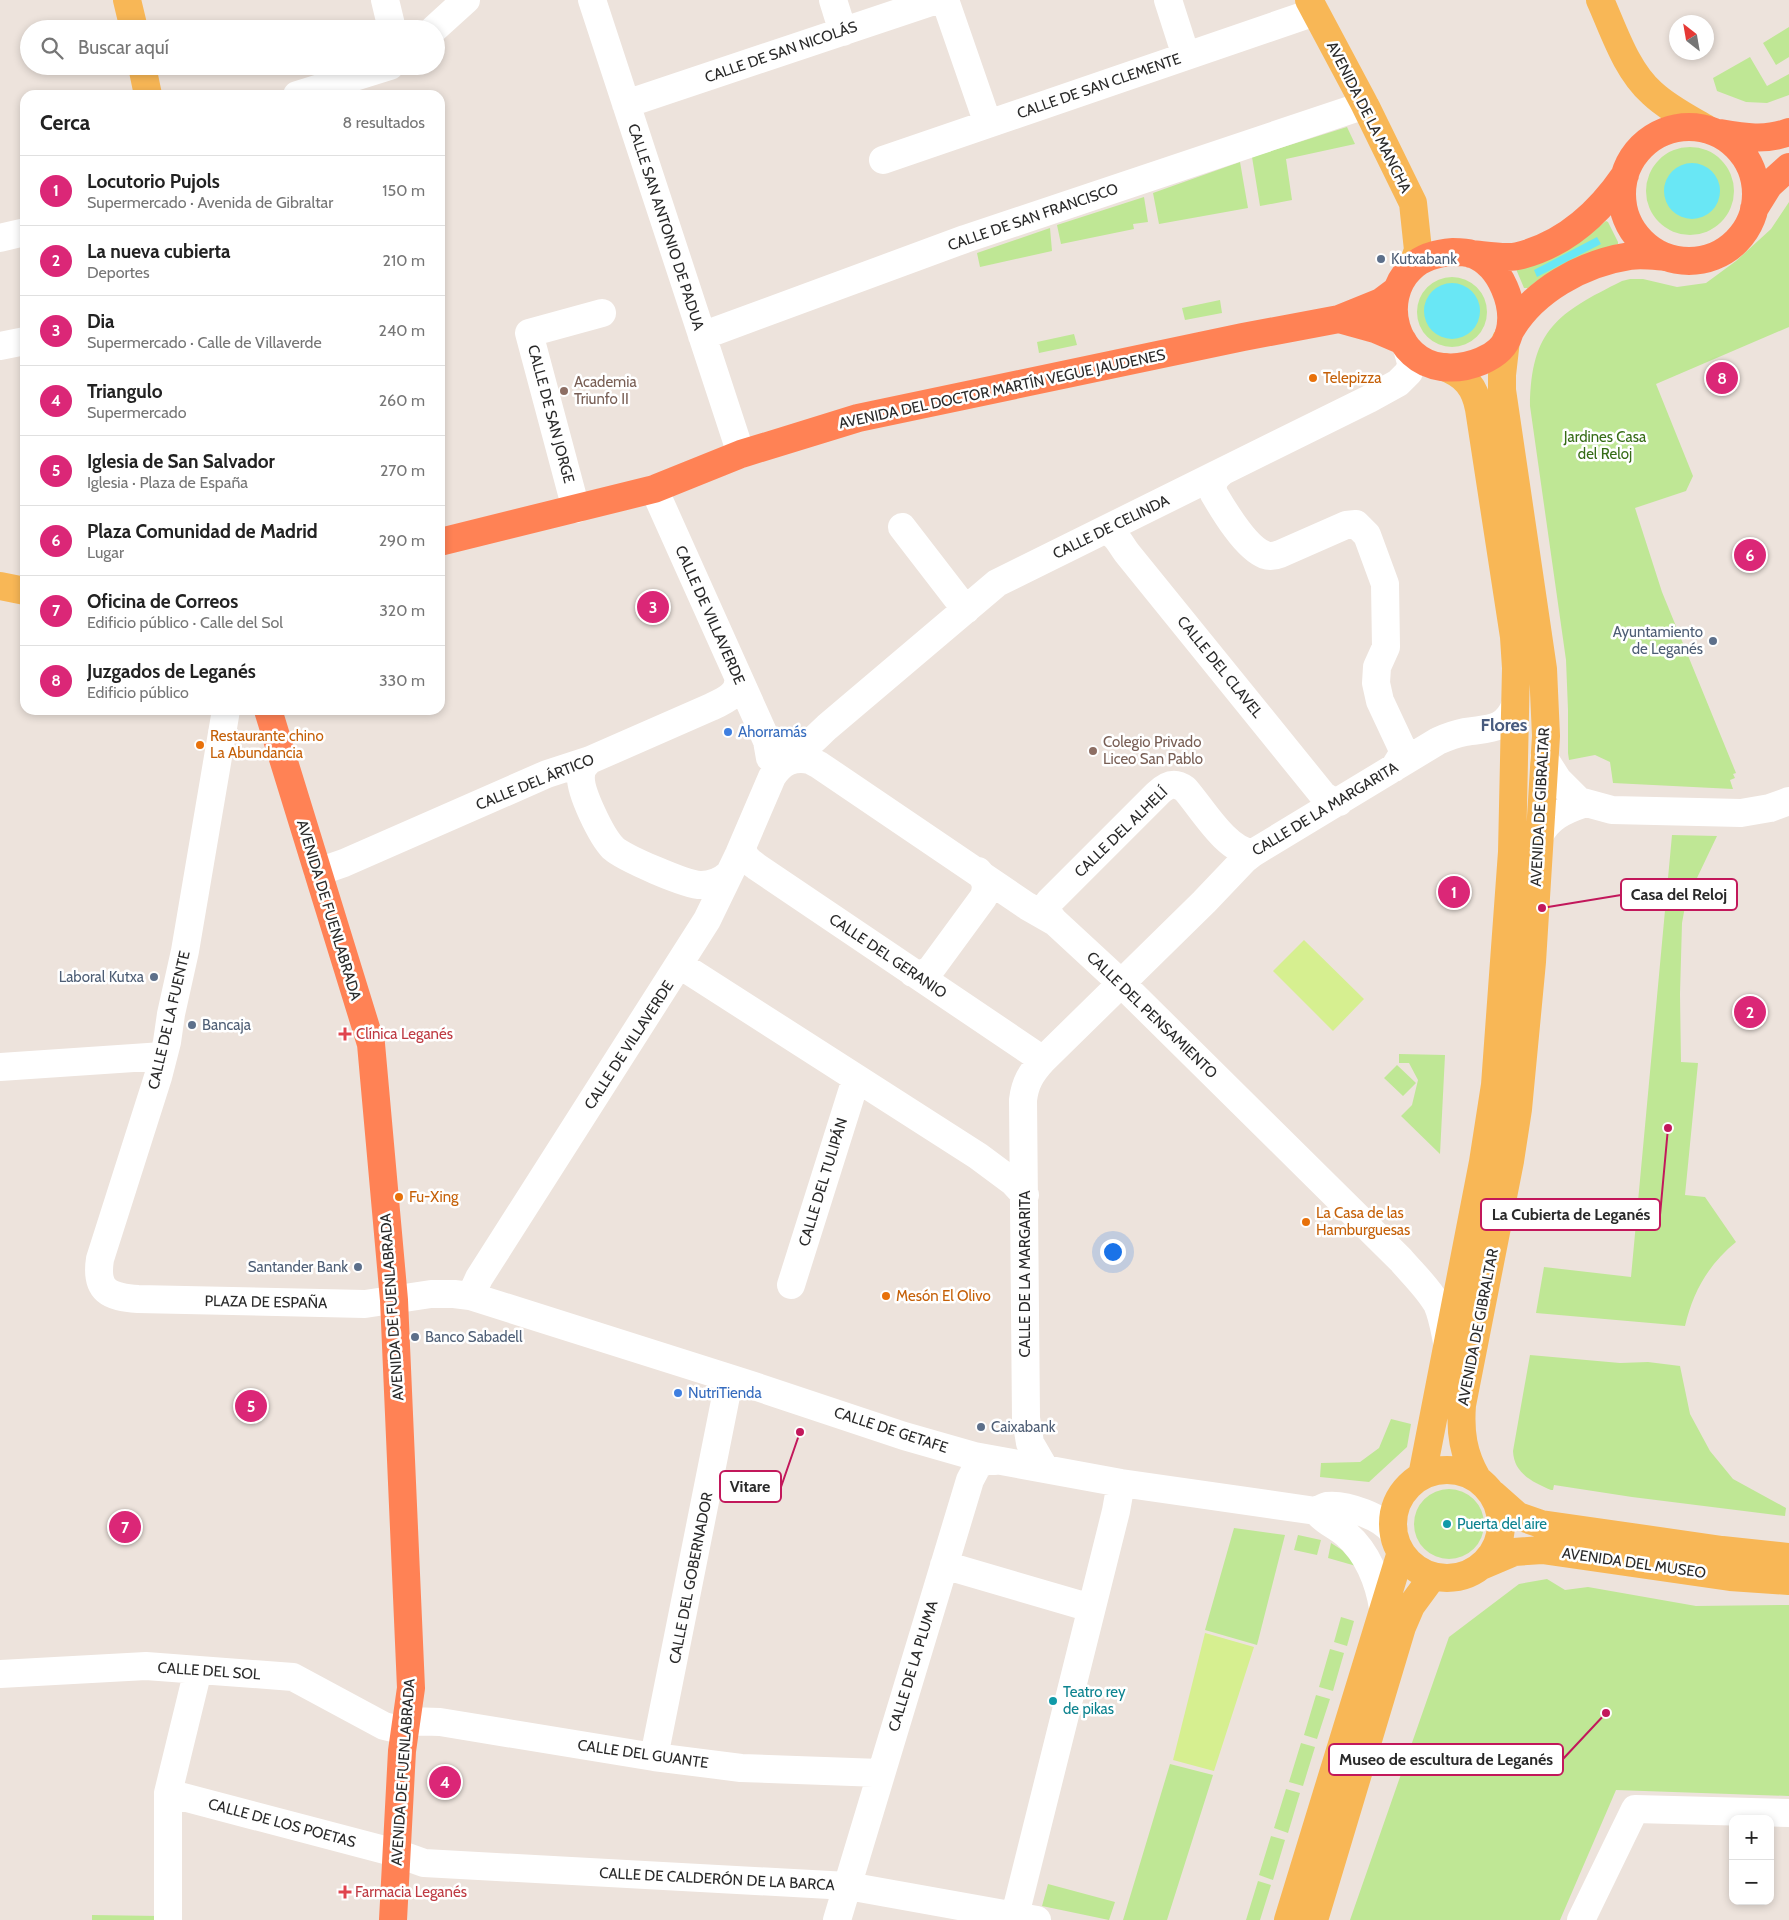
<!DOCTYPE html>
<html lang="es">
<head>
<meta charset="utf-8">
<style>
  body { margin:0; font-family:Cabin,sans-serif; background:#f6f6f6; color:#222 }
  .controls { position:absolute; right:15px; bottom:15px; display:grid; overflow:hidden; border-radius:10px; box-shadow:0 2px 8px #0003 }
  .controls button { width:45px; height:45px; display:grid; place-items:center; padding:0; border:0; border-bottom:1px solid #e0e0e0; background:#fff; color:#222; font:25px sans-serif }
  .compass { position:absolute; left:1669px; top:15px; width:45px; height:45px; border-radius:50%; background:#fff; box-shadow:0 2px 8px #0003; rotate:329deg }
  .you { position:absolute; left:1112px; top:1251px; width:18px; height:18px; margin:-12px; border:4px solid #fff; border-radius:50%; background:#1a73e8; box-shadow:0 0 0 8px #1a73e833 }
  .badge { display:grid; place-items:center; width:32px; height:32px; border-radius:50%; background:#db2777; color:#fff; font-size:16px; font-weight:700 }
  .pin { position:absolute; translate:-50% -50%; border:2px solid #fff; box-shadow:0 1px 5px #0006 }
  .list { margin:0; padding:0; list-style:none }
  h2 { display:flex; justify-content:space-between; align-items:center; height:65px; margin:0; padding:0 20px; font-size:21px }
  h2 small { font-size:16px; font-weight:400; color:#767676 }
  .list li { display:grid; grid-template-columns:32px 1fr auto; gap:15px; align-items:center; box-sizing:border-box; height:70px; padding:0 20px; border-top:1px solid #e0e0e0 }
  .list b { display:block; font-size:19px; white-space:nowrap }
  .list p { margin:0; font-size:16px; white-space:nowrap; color:#767676 }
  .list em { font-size:16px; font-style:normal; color:#767676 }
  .icon { flex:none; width:28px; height:28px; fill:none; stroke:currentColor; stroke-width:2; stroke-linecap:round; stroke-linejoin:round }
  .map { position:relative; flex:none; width:1789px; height:1920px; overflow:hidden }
  .search { position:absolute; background:#fff; box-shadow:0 2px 8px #0003; left:20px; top:20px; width:425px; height:55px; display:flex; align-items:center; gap:12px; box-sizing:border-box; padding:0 18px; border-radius:28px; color:#767676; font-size:19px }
  .panel { position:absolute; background:#fff; box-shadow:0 2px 8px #0003; left:20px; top:90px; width:425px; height:625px; border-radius:15px }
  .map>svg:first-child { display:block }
  .green { fill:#bfe795 }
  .pitch { fill:#d6ef90 }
  .water { fill:#69e7f5 }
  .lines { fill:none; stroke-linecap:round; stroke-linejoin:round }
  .minor { stroke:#fff; stroke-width:28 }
  .major { stroke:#f8b756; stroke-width:28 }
  .highway { stroke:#ff8255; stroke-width:28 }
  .service-dot { fill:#5c6f8a; stroke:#fff; stroke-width:2 }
  .food-dot { fill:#e8710a; stroke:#fff; stroke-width:2 }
  .education-dot { fill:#8d6e63; stroke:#fff; stroke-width:2 }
  .shop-dot { fill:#3f7fe0; stroke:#fff; stroke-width:2 }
  .health-dot { fill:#e0444e; stroke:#fff; stroke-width:2 }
  .culture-dot { fill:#0f9aa8; stroke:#fff; stroke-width:2 }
  .labels { text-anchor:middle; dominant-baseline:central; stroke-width:5; stroke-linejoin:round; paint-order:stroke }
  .street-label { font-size:15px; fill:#2a2a2a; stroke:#fff }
  .service-label { font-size:15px; fill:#4e5e75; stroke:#fff; text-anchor:start }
  .food-label { font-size:15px; fill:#c56008; stroke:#fff; text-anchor:start }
  .education-label { font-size:15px; fill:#785e54; stroke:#fff; text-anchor:start }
  .park-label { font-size:15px; fill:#366c16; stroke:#fff }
  .shop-label { font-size:15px; fill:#366cbe; stroke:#fff; text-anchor:start }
  .health-label { font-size:15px; fill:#be3a42; stroke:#fff; text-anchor:start }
  .culture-label { font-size:15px; fill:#0d838f; stroke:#fff; text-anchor:start }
  .quarter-label { font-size:18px; font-weight:bold; fill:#485b7e; stroke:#fff }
  .leader { fill:none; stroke:#c2185b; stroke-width:2 }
  .callout-dot { fill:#c2185b; stroke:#fff; stroke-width:2 }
  .callout { fill:#fff; stroke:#c2185b; stroke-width:2 }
  .callout-label { font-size:16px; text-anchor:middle; font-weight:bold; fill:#2a2a2a }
</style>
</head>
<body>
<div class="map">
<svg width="1789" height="1920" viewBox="0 0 1789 1920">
  <rect width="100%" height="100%" fill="#ede3dc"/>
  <path class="green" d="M 1789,27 L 1789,57 L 1776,65 L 1763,43 Z
    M 1750,57 L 1767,86 L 1789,74 L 1789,95 L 1767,103 L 1746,102 L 1717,91 L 1713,78 Z
    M 1347,127 L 1355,144 L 1286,159 L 1292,200 L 1260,206 L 1252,157 Z
    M1646 191a44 44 0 1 1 88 0a44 44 0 1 1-88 0Z
    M 1240,162 L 1248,208 L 1159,224 L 1153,193 Z
    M 1144,197 L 1148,222 L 1133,224 L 1134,229 L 1061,244 L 1057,225 Z
    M 1789,202 L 1789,327 L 1656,384 L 1693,476 L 1686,491 L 1635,508 L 1662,592 L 1736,773 L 1733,774 L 1735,778 L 1730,780 L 1733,789 L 1613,783 L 1610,762 L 1595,755 L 1569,760 L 1568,753 L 1568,710 L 1566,660 L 1530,406 C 1531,329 1558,313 1622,281 L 1630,279 L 1643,279 L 1677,287 L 1706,283 L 1736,261 L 1771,229 Z
    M 1606,221 L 1608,222 L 1618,242 L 1618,244 C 1588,255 1553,266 1528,288 L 1524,288 L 1516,269 L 1581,241 Z
    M 1050,228 L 1052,251 L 980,267 L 977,253 Z
    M1417 312a35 35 0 1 1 70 0a35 35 0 1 1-70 0Z
    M 1220,300 L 1222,313 L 1185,320 L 1182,308 Z
    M 1074,334 L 1077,345 L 1039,353 L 1037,342 Z
    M 1672,835 L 1717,836 L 1686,901 L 1682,923 L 1680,994 L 1681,1062 L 1698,1063 L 1685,1195 L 1705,1197 L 1736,1242 C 1708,1265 1693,1292 1685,1326 L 1536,1313 L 1544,1267 L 1631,1277 Z
    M 1399,1054 L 1445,1055 L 1440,1154 L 1401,1116 L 1412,1105 L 1418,1080 L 1409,1063 L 1399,1063 Z
    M 1397,1065 L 1416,1083 L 1403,1096 L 1384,1078 Z
    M 1530,1355 L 1620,1363 L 1648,1362 L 1680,1366 L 1690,1414 L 1710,1451 L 1733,1479 L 1786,1508 L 1785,1516 L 1632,1497 L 1554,1485 L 1553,1490 L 1551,1490 C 1533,1482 1514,1474 1513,1451 Z
    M 1391,1419 L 1411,1424 L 1407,1447 L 1369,1482 L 1320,1477 L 1321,1463 L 1360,1462 L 1379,1448 Z
    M1414 1524a35 35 0 1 1 70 0a35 35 0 1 1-70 0Z
    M 1234,1528 L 1285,1535 L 1257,1645 L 1205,1630 Z
    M 1298,1535 L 1321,1540 L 1317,1555 L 1294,1550 Z
    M 1331,1543 L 1342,1550 L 1356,1566 L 1328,1558 Z
    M 1547,1579 L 1565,1590 L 1588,1587 L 1696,1606 L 1789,1605 L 1789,1796 L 1616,1790 L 1560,1920 L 1350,1920 L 1449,1637 L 1519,1584 Z
    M 1341,1617 L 1354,1621 L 1347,1646 L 1334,1642 Z
    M 1330,1649 L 1344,1653 L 1333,1691 L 1319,1687 Z
    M 1316,1695 L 1330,1699 L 1317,1739 L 1304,1735 Z
    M 1301,1743 L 1315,1747 L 1303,1786 L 1289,1782 Z
    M 1170,1764 L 1213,1775 L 1167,1920 L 1123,1920 Z
    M 1286,1789 L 1300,1793 L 1288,1833 L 1274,1828 Z
    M 1271,1836 L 1285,1840 L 1273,1880 L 1259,1875 Z
    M 1258,1881 L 1271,1885 L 1260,1920 L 1246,1920 Z
    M 1048,1884 L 1115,1902 L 1109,1920 L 1042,1906 Z
    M 92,1915 L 159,1916 L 159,1920 L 92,1920 Z"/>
  <path class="pitch" d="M 1304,940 L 1364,999 L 1333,1031 L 1273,971 Z
    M 1205,1633 L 1254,1647 L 1214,1771 L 1173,1760 Z"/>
  <path class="water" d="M1664 191a28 28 0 1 1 56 0a28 28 0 1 1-56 0Z
    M 1597,237 L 1601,244 L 1537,277 L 1534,270 Z
    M1424 311a28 28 0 1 1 56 0a28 28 0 1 1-56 0Z"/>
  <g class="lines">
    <path class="minor" d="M 385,0 L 392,29
      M 592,0 L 741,454
      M 833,0 L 843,32
      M 945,0 L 988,124
      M 1168,0 L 1186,56
      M 434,29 L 466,0
      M 297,95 L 390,66
      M 626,104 L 937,0
      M 883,160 L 1315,12
      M 0,238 L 25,232
      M 702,336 L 965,239 L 1365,105
      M 0,346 L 25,341
      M 1222,472 C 1214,478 1211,485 1214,494 C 1224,511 1246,548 1265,555 C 1270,557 1275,556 1280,554 L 1346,525 L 1356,524 L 1367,535 L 1385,584 L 1386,647 L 1377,667 L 1376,683 L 1380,701 L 1402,748 L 1402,755 L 1394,768
      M 654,489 L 767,741 L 770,758
      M 576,509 L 529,333 L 602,313
      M 902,527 L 966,610
      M 1102,532 C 1115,530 1120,544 1127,553 L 1323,795 L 1333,802 L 1339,802
      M 226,710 L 185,951 L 171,1014 L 167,1042 L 158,1077 L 100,1259 C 95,1291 109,1297 138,1299 L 365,1304 L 431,1294 L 454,1294 L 470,1296 L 745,1383 L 904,1436 L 974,1456 L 1121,1483 L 1316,1511 C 1320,1509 1324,1507 1327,1506 C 1346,1504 1384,1517 1394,1534
      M 767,741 L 776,748 L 802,756 L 819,765 L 1027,906 L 1055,922 L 1121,983 L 1401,1260 C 1413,1274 1428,1288 1437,1304 C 1443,1317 1445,1333 1448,1347
      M 790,752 C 806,750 815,738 827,727 L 997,583 L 1369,399 L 1398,383 L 1409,372 L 1411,363 L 1407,348
      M 1544,758 L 1558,780 L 1579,801 L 1612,810 L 1741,813 L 1770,808 L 1789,801
      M 590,760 C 586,764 581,768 581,775 C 579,791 602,837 613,848 C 624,858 686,885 701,885 C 712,885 721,881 729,874
      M 1539,837 C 1547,818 1565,810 1583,804
      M 743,845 C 742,857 749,861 757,867 L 1043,1060
      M 318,872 L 344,863 L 547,774 L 590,760 L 711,707 C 724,701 741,694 738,677
      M 1053,920 L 1047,912 L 1049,902 L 1157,794 C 1166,785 1174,781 1185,789 C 1202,808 1226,851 1253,853
      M 680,965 L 978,1156 L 1013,1182 L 1025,1195
      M 913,973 L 921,975 L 931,969 L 983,898 C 988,888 986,879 978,871
      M 0,1067 L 163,1056
      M 791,1285 L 856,1079
      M 479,1298 L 474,1289 L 479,1278 L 707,920 L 739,854 L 772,777 C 781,763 793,756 810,760
      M 1045,1469 L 1030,1443 L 1026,1418 L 1023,1100 C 1025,1083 1031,1073 1043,1060 L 1204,902 L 1244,860 L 1253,853 L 1438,741 C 1447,737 1455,734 1465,732 C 1487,728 1504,732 1515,706
      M 1316,1511 C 1326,1523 1336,1525 1347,1535 C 1367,1552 1379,1582 1383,1608
      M 944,1565 L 1091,1608
      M 0,1674 L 146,1666 L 293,1677 L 384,1726 L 405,1731
      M 407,1721 L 440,1722 L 654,1757 L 741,1768 L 880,1773
      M 654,1757 L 727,1391 L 732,1385 L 745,1383
      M 168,1793 L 396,1853 L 424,1863 L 848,1886 L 1037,1920
      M 1015,1915 L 1116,1511 L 1121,1483
      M 168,1920 L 168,1793 L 198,1670
      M 837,1920 L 970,1480 L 978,1465 L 986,1461 L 995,1461
      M 1581,1920 L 1635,1809 L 1789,1813"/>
    <path class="major" d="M 127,0 L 134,29
      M 1309,0 L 1365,105 L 1413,203 L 1418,250 L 1412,267
      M 1600,0 C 1614,31 1626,70 1652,93 C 1668,108 1688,118 1707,129
      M 142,66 L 148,95
      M 0,586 L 25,591
      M1393 1524a54 54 0 1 1 108 0a54 54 0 1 1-108 0Z
      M 1422,1476 L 1483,1162 L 1495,1085 L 1512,852 L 1516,668 L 1514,637 L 1479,409 C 1475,387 1465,375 1444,367
      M 1477,1478 C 1463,1454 1460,1432 1462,1405 L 1510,1161 L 1518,1109 L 1532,962 L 1546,736 L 1543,669 L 1502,390 L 1502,375 L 1506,340
      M 1493,1494 L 1518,1516 L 1541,1524 L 1722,1550 L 1789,1557
      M 1481,1566 L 1514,1552 L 1542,1550 L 1730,1577 L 1789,1581
      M 1288,1920 L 1401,1552
      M 1314,1920 L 1402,1627 L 1411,1606 L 1433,1576"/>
    <path class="highway" d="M1622 194a67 67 0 1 1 134 0a67 67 0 1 1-134 0Z
      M 1719,133 C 1743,137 1766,141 1789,132
      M 1754,209 L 1769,185 L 1789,167
      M 1453,252 C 1459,252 1466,252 1472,254 C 1501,265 1517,306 1509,334 C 1502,359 1465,370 1442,367 C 1395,361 1378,300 1411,268 C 1422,257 1438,253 1453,252 Z
      M 1471,254 C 1484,255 1506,259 1518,256 C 1564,245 1599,213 1625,175
      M 1339,319 L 1375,329 L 1403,341
      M 1509,333 C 1532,291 1583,263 1630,256 C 1641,254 1654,256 1665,257
      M 440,542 L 654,489 L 741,454 L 858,418 L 1243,337 L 1339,319 L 1381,302 L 1397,290
      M 268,710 L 371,1044 L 394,1300 L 411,1688 L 402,1751 L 393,1920"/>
  </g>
  <g class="service-dot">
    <circle cx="1381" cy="259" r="5"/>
    <circle cx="1713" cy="641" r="5"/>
    <circle cx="154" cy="977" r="5"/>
    <circle cx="192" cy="1025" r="5"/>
    <circle cx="358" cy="1267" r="5"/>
    <circle cx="415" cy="1337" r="5"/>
    <circle cx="981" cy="1427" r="5"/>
  </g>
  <g class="food-dot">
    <circle cx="1313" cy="378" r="5"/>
    <circle cx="200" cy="745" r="5"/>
    <circle cx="399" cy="1197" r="5"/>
    <circle cx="1306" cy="1222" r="5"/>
    <circle cx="886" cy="1296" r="5"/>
  </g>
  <g class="education-dot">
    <circle cx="564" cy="391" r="5"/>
    <circle cx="1093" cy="751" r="5"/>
  </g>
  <g class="shop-dot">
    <circle cx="728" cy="732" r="5"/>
    <circle cx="678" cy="1393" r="5"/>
  </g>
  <g class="health-dot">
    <path d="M342.5 1026.5h5v5h5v5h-5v5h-5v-5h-5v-5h5z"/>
    <path d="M342.5 1884.5h5v5h5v5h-5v5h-5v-5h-5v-5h5z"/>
  </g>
  <g class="culture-dot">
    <circle cx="1447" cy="1524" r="5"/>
    <circle cx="1053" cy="1701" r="5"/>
  </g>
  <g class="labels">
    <g class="street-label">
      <text transform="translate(781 52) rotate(-19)">CALLE DE SAN NICOLÁS</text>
      <text transform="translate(1099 86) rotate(-19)">CALLE DE SAN CLEMENTE</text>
      <text transform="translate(1369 117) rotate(63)">AVENIDA DE LA MANCHA</text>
      <text transform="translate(1033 217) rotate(-19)">CALLE DE SAN FRANCISCO</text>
      <text transform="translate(666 227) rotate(72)">CALLE SAN ANTONIO DE PADUA</text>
      <text transform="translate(1002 389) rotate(-12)">AVENIDA DEL DOCTOR MARTÍN VEGUE JAUDENES</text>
      <text transform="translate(551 414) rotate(75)">CALLE DE SAN JORGE</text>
      <text transform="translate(1111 527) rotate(-26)">CALLE DE CELINDA</text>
      <text transform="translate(710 615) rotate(66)">CALLE DE VILLAVERDE</text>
      <text transform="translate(1220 667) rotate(51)">CALLE DEL CLAVEL</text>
      <text transform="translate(535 782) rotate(-22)">CALLE DEL ÁRTICO</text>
      <text transform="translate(1540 807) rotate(-87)">AVENIDA DE GIBRALTAR</text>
      <text transform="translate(1325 809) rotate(-31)">CALLE DE LA MARGARITA</text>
      <text transform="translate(1121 832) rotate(-44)">CALLE DEL ALHELÍ</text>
      <text transform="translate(329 910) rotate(73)">AVENIDA DE FUENLABRADA</text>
      <text transform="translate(888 956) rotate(34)">CALLE DEL GERANIO</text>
      <text transform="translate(1152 1015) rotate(44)">CALLE DEL PENSAMIENTO</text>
      <text transform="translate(169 1020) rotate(-77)">CALLE DE LA FUENTE</text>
      <text transform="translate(629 1045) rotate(-57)">CALLE DE VILLAVERDE</text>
      <text transform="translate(823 1182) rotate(-73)">CALLE DEL TULIPÁN</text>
      <text transform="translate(1025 1274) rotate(-90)">CALLE DE LA MARGARITA</text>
      <text transform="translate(266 1302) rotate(1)">PLAZA DE ESPAÑA</text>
      <text transform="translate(392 1307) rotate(-94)">AVENIDA DE FUENLABRADA</text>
      <text transform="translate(1478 1327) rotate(-79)">AVENIDA DE GIBRALTAR</text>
      <text transform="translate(891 1430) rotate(18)">CALLE DE GETAFE</text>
      <text transform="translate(1634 1563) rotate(8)">AVENIDA DEL MUSEO</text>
      <text transform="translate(691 1578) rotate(-79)">CALLE DEL GOBERNADOR</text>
      <text transform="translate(913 1666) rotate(-73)">CALLE DE LA PLUMA</text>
      <text transform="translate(209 1671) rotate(4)">CALLE DEL SOL</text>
      <text transform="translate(643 1754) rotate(8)">CALLE DEL GUANTE</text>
      <text transform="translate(403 1772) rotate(-86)">AVENIDA DE FUENLABRADA</text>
      <text transform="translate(282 1823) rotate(15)">CALLE DE LOS POETAS</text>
      <text transform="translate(717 1879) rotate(3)">CALLE DE CALDERÓN DE LA BARCA</text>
    </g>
    <g class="service-label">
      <text x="1391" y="259">Kutxabank</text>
      <text x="1703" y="632" text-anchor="end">Ayuntamiento<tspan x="1703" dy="17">de Leganés</tspan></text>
      <text x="144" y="977" text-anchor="end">Laboral Kutxa</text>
      <text x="202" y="1025">Bancaja</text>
      <text x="348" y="1267" text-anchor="end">Santander Bank</text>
      <text x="425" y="1337">Banco Sabadell</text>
      <text x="991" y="1427">Caixabank</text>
    </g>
    <g class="food-label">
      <text x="1323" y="378">Telepizza</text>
      <text x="210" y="736">Restaurante chino<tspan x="210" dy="17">La Abundancia</tspan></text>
      <text x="409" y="1197">Fu-Xing</text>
      <text x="1316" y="1213">La Casa de las<tspan x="1316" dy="17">Hamburguesas</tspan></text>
      <text x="896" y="1296">Mesón El Olivo</text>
    </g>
    <g class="education-label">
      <text x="574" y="382">Academia<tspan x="574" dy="17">Triunfo II</tspan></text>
      <text x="1103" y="742">Colegio Privado<tspan x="1103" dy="17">Liceo San Pablo</tspan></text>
    </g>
    <g class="park-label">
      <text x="1605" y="437">Jardines Casa<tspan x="1605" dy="17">del Reloj</tspan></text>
    </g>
    <g class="shop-label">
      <text x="738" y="732">Ahorramás</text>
      <text x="688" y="1393">NutriTienda</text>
    </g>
    <g class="health-label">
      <text x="356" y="1034">Clínica Leganés</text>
      <text x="355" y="1892">Farmacia Leganés</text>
    </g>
    <g class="culture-label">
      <text x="1457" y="1524">Puerta del aire</text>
      <text x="1063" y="1692">Teatro rey<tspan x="1063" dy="17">de pikas</tspan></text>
    </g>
    <g class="quarter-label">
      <text x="1504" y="725">Flores</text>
    </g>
  </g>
  <path class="leader" d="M1542 908L1621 895M1668 1128L1660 1215M800 1432L781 1487M1606 1713L1563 1759"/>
  <g class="callout-dot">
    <circle cx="1542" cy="908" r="5"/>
    <circle cx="1668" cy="1128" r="5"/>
    <circle cx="800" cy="1432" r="5"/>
    <circle cx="1606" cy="1713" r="5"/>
  </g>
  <g class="callout">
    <rect x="1621" y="879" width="116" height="31" rx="5"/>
    <rect x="1481" y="1199" width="179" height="31" rx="5"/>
    <rect x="720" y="1471" width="61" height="31" rx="5"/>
    <rect x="1329" y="1744" width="234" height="31" rx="5"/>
  </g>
  <g class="callout-label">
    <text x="1679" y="900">Casa del Reloj</text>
    <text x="1571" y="1220">La Cubierta de Leganés</text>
    <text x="750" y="1492">Vitare</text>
    <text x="1446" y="1765">Museo de escultura de Leganés</text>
  </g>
</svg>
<div class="controls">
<button>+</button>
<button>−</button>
</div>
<svg class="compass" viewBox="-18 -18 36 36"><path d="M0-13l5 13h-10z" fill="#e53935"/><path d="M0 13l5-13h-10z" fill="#767676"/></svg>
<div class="you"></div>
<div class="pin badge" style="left:1454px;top:892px">1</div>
<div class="pin badge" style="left:1750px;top:1012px">2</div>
<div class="pin badge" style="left:653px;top:607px">3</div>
<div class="pin badge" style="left:445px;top:1782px">4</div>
<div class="pin badge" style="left:251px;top:1406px">5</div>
<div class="pin badge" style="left:1750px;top:555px">6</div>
<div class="pin badge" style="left:125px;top:1527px">7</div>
<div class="pin badge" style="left:1722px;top:378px">8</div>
<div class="search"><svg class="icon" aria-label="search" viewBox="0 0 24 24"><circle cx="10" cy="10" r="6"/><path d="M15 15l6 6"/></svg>Buscar aquí</div>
<section class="panel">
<h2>Cerca<small>8 resultados</small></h2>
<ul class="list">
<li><span class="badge">1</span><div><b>Locutorio Pujols</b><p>Supermercado · Avenida de Gibraltar</p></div><em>150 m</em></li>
<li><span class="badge">2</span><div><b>La nueva cubierta</b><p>Deportes</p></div><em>210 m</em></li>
<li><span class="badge">3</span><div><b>Dia</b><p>Supermercado · Calle de Villaverde</p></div><em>240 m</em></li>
<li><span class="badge">4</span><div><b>Triangulo</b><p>Supermercado</p></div><em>260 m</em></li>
<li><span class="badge">5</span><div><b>Iglesia de San Salvador</b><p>Iglesia · Plaza de España</p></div><em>270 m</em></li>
<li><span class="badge">6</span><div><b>Plaza Comunidad de Madrid</b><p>Lugar</p></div><em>290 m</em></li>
<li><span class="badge">7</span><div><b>Oficina de Correos</b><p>Edificio público · Calle del Sol</p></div><em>320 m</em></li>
<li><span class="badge">8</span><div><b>Juzgados de Leganés</b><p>Edificio público</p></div><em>330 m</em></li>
</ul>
</section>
</div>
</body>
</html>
